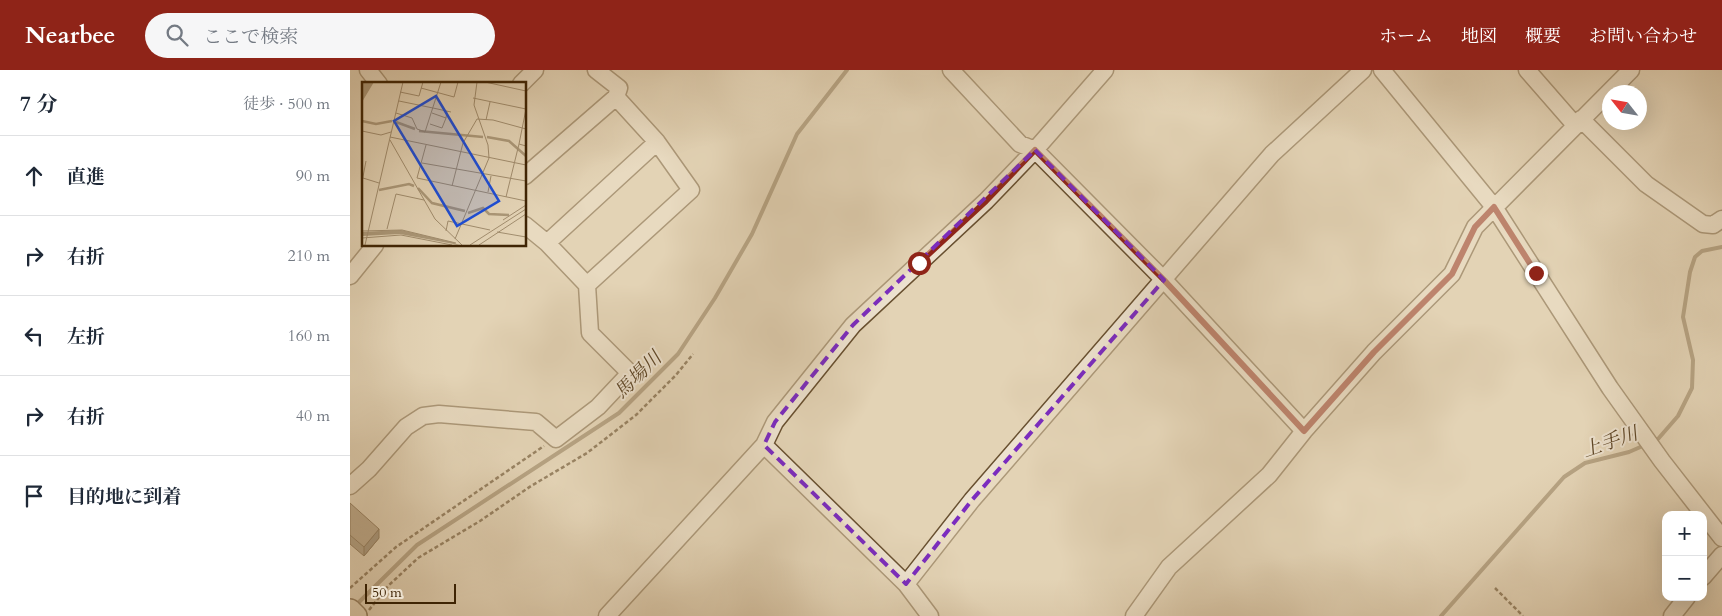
<!DOCTYPE html>
<html lang="ja">
<head>
<meta charset="utf-8">
<style>
  body { margin:0; font-family:Cardo,"Noto Serif JP",serif; background:#f6f6f7; color:#1f2937 }
  .controls { position:absolute; right:15px; bottom:15px; display:grid; overflow:hidden; border-radius:10px; box-shadow:0 5px 20px #0002 }
  .controls button { width:45px; height:45px; display:grid; place-items:center; padding:0; border:0; border-bottom:1px solid #e0e1e3; background:#fff; color:#1f2937; font:25px sans-serif }
  .compass { position:absolute; left:1252px; top:15px; width:45px; height:45px; border-radius:50%; background:#fff; box-shadow:0 5px 20px #0002; rotate:301deg }
  .scale { position:absolute; left:15px; bottom:12px; width:91px; box-sizing:border-box; padding-left:5px; border:2px solid #3f2404; border-top:0; font-size:14px; line-height:18px; white-space:nowrap; color:#3f2404; -webkit-text-stroke:4px #ede2cf; paint-order:stroke }
  .stop { position:absolute; width:15px; height:15px; margin:-11px; border:4px solid #8f2418; border-radius:50%; background:#fff }
  .stop.end { background:#8f2418; border-color:#fff; box-shadow:0 1px 5px #0008 }
  .list { margin:0; padding:0; list-style:none }
  h2 { display:flex; justify-content:space-between; align-items:center; height:65px; margin:0; padding:0 20px; font-size:21px }
  h2 small { font-size:16px; font-weight:400; color:#747a83 }
  .list li { display:grid; grid-template-columns:32px 1fr auto; gap:15px; align-items:center; box-sizing:border-box; height:80px; padding:0 20px; border-top:1px solid #e0e1e3 }
  .list b { display:block; font-size:19px; white-space:nowrap }
  .list em { font-size:16px; font-style:normal; color:#747a83 }
  .icon { flex:none; width:28px; height:28px; fill:none; stroke:currentColor; stroke-width:2; stroke-linecap:round; stroke-linejoin:round }
  .map { position:relative; flex:none; width:1372px; height:546px; overflow:hidden }
  header { display:flex; align-items:center; gap:30px; box-sizing:border-box; height:70px; padding:0 25px; background:#8f2418; color:#fff }
  header strong { font-size:24px }
  nav { display:flex; gap:28px; margin-inline-start:auto; font-size:18px }
  .search { width:350px; height:45px; background:#f6f6f7; display:flex; align-items:center; gap:12px; box-sizing:border-box; padding:0 18px; border-radius:28px; color:#747a83; font-size:19px }
  main { display:flex }
  aside { flex:1; background:#fff }
  .map>svg:first-child { display:block }
  .lines { fill:none; stroke-linecap:round; stroke-linejoin:round }
  .stream { stroke:#806a4a; stroke-width:4 }
  .minor-casing { stroke:#685030; stroke-width:19 }
  .major-casing { stroke:#3f2404; stroke-width:24 }
  .path { stroke:#3f2404; stroke-width:2.5; stroke-dasharray:4 2.5; stroke-linecap:butt }
  .minor { stroke:#ede2cf; stroke-width:16 }
  .major { stroke:#e3d3b5; stroke-width:21 }
  .wall { fill:#7f6d53; stroke:#3f2404 }
  .shaded-wall { fill:#685943; stroke:#3f2404 }
  .building { fill:#947f60; stroke:#3f2404 }
  .route { stroke:#8f2418; stroke-width:6 }
  .marked { fill:none; stroke:#7b2cbf; stroke-width:4; stroke-dasharray:10 6; stroke-linejoin:round }
  .labels { text-anchor:middle; dominant-baseline:central; stroke-width:4; stroke-linejoin:round; paint-order:stroke }
  .water-label { font-size:19px; font-style:italic; fill:#5f4727; stroke:#ede2cf }
  .inset-river { fill:none; stroke:#ab9879; stroke-width:2.5 }
  .inset-road { fill:none; stroke:#a18d6e; stroke-width:1 }
  .view { fill:#1d4ed8; fill-opacity:0.15; stroke:#1d4ed8; stroke-width:2.5 }
  .inset-edge { fill:none; stroke:#3f2404; stroke-width:2.5 }
</style>
</head>
<body>
<header>
<strong>Nearbee</strong>
<div class="search"><svg class="icon" aria-label="search" viewBox="0 0 24 24"><circle cx="10" cy="10" r="6"/><path d="M15 15l6 6"/></svg>ここで検索</div>
<nav><a>ホーム</a><a>地図</a><a>概要</a><a>お問い合わせ</a></nav>
</header>
<main>
<aside>
<h2>7 分<small>徒歩 · 500 m</small></h2>
<ul class="list">
<li><svg class="icon" aria-label="ahead" viewBox="0 0 24 24"><path d="M12 20V5M6 11l6-6 6 6"/></svg><div><b>直進</b></div><em>90 m</em></li>
<li><svg class="icon" aria-label="right" viewBox="0 0 24 24"><path d="M7 20v-9h11M14 6l5 5-5 5"/></svg><div><b>右折</b></div><em>210 m</em></li>
<li><svg class="icon" aria-label="left" viewBox="0 0 24 24"><path d="M17 20v-9H6M10 6l-5 5 5 5"/></svg><div><b>左折</b></div><em>160 m</em></li>
<li><svg class="icon" aria-label="right" viewBox="0 0 24 24"><path d="M7 20v-9h11M14 6l5 5-5 5"/></svg><div><b>右折</b></div><em>40 m</em></li>
<li><svg class="icon" aria-label="arrive" viewBox="0 0 24 24"><path d="M6 21V4h12l-3 4 3 4H6"/></svg><div><b>目的地に到着</b></div></li>
</ul>
</aside>
<div class="map">
<svg width="1372" height="546" viewBox="0 0 1372 546">
  <rect width="100%" height="100%" fill="#e3d3b5"/>
  <filter id="stains"><feTurbulence type="fractalNoise" baseFrequency=".004" numOctaves="4"/><feColorMatrix values="0 0 0 0 .2 0 0 0 0 .09 0 0 0 0 .02 0 0 0 .5 -.17"/></filter>
  <radialGradient id="worn" r=".72"><stop offset=".6" stop-color="#630" stop-opacity="0"/><stop offset="1" stop-color="#630" stop-opacity=".3"/></radialGradient>
  <g class="lines">
    <path class="stream" d="M 1303,371 L 1308,369 L 1328,346 L 1342,318 L 1343,290 L 1333,247 L 1340,202 L 1345,187 L 1352,181 L 1372,177
      M 6,535 L 67,475 L 269,343 L 328,284 L 365,228 L 402,164 L 447,64 L 497,0
      M 1091,546 L 1214,407 L 1235,393 L 1279,382 L 1295,375"/>
    <defs>
      <path id="minor" d="M 18,0 L 29,14
        M 601,0 L 670,74 L 685,80 L 814,210 L 954,361
        M 1032,0 L 1144,137 L 1260,318 L 1312,391 L 1372,468
        M 1177,0 L 1225,55
        M 171,14 L 185,0
        M 1231,49 L 1296,114 L 1353,154 L 1363,155 L 1372,149
        M 175,106 L 266,27 L 269,18 L 246,0
        M 197,173 L 307,72
        M 0,206 L 25,175
        M 237,215 L 341,120 L 307,72 L 266,27
        M 414,375 L 556,514 L 580,546
        M 0,416 L 19,399 L 56,357 L 73,346 L 89,344 L 186,352 L 206,369 L 248,337 L 280,303 L 240,263 L 237,215 L 197,173 L 175,155
        M 1353,507 L 1372,485
        M 556,514 L 622,430 L 922,84 L 1013,0
        M 257,546 L 414,375 L 425,352 L 503,255 L 636,131 L 685,80 L 755,0
        M 784,546 L 819,497 L 919,405 L 954,361 L 1024,282 L 1102,204 L 1125,157 L 1281,0
        M 1322,546 L 1337,527"/>
      <path id="major" d="M 0,540 L 6,546"/>
    </defs>
    <use href="#minor" class="minor-casing"/>
    <use href="#major" class="major-casing"/>
    <path class="path" d="M 0,518 L 46,477 L 194,376
      M 1145,518 L 1173,546
      M 19,540 L 38,516 L 68,488 L 130,451 L 181,416 L 237,383 L 286,345 L 326,305 L 343,284"/>
    <use href="#minor" class="minor"/>
    <use href="#major" class="major"/>
  </g>
  <path class="wall" d="M 0,433 L 29,468 L 14,486 L 0,474 Z"/>
  <path class="shaded-wall" d="M 29,459 L 29,468 L 14,486 L 14,477 Z"/>
  <path class="building" d="M 0,433 L 29,459 L 14,477 L 0,465 Z"/>
  <g class="lines">
    <path class="route" d="M 569,193 L 636,131 L 685,80 L 814,210 L 954,361 L 1024,282 L 1102,204 L 1125,157 L 1144,137 L 1186,203"/>
  </g>
  <path d="M0 0H1372V546H0ZM 685,80 L 814,210 L 622,430 L 556,514 L 414,375 L 425,352 L 503,255 Z" fill="#e3d3b5" fill-opacity=".55" fill-rule="evenodd"/>
  <path class="marked" d="M 685,80 L 814,210 L 622,430 L 556,514 L 414,375 L 425,352 L 503,255 Z"/>
  <g class="labels">
    <g class="water-label">
      <text transform="translate(288 305) rotate(-45)">馬場川</text>
      <text transform="translate(1260 372) rotate(-19)">上手川</text>
    </g>
  </g>
  <g transform="translate(12 12)">
    <rect width="164" height="164" fill="#e3d3b5"/>
    <path d="M 0,0 L 12,0 L 0,20 ZM 39,148 L 90,160 L 97,163 L 38,152 L 0,154 L 0,150 Z" fill="#ab9879"/>
    <path class="inset-river" d="M 0,39 L 14,42 L 30,39M 34,40 L 53,47M 57,49 L 121,55M 125,55 L 147,59 L 164,74M 56,106 L 70,121 L 103,129M 17,108 L 47,102 L 52,104M 106,131 L 121,126 L 127,132 L 147,133"/>
    <path class="inset-road" d="M 123,0 L 164,9M 59,6 L 92,15 L 96,0M 38,10 L 57,14 L 61,0M 111,16 L 164,27M 37,19 L 71,26M 71,26 L 89,30M 164,27 L 157,62 L 164,64M 34,31 L 50,36 L 55,47 L 63,50 L 79,0M 70,31 L 84,36 L 85,29M 124,38 L 128,20M 68,42 L 80,46 L 84,36M 0,49 L 19,53 L 29,50M 28,55 L 164,83M 28,58 L 73,137 L 100,163M 60,81 L 164,99M 1,96 L 17,101M 55,96 L 164,119M 55,96 L 64,63M 0,100 L 4,79M 90,104 L 101,61 L 115,37 L 131,38 L 164,47M 126,110 L 129,94M 144,115 L 157,62M 141,138 L 164,123M 25,147 L 34,112 L 62,118M 0,149 L 40,148 L 94,161M 84,149 L 86,139 L 128,148M 135,150 L 164,155M 0,156 L 39,153 L 90,163M 93,157 L 127,76 L 126,63 L 112,23 L 115,0M 3,163 L 41,0M 108,163 L 164,127M 117,163 L 164,132"/>
    <path class="view" d="M 74,14 L 137,119 L 95,144 L 32,39 Z"/>
    <rect width="164" height="164" class="inset-edge"/>
  </g>
  <rect width="100%" height="100%" filter="url(#stains)"/>
  <rect width="100%" height="100%" fill="url(#worn)"/>
</svg>
<div class="controls">
<button>+</button>
<button>−</button>
</div>
<svg class="compass" viewBox="-18 -18 36 36"><path d="M0-13l5 13h-10z" fill="#e53935"/><path d="M0 13l5-13h-10z" fill="#747a83"/></svg>
<div class="scale">50 m</div>
<div class="stop" style="left:569px;top:193px"></div>
<div class="stop end" style="left:1186px;top:203px"></div>
</div>
</main>
</body>
</html>
